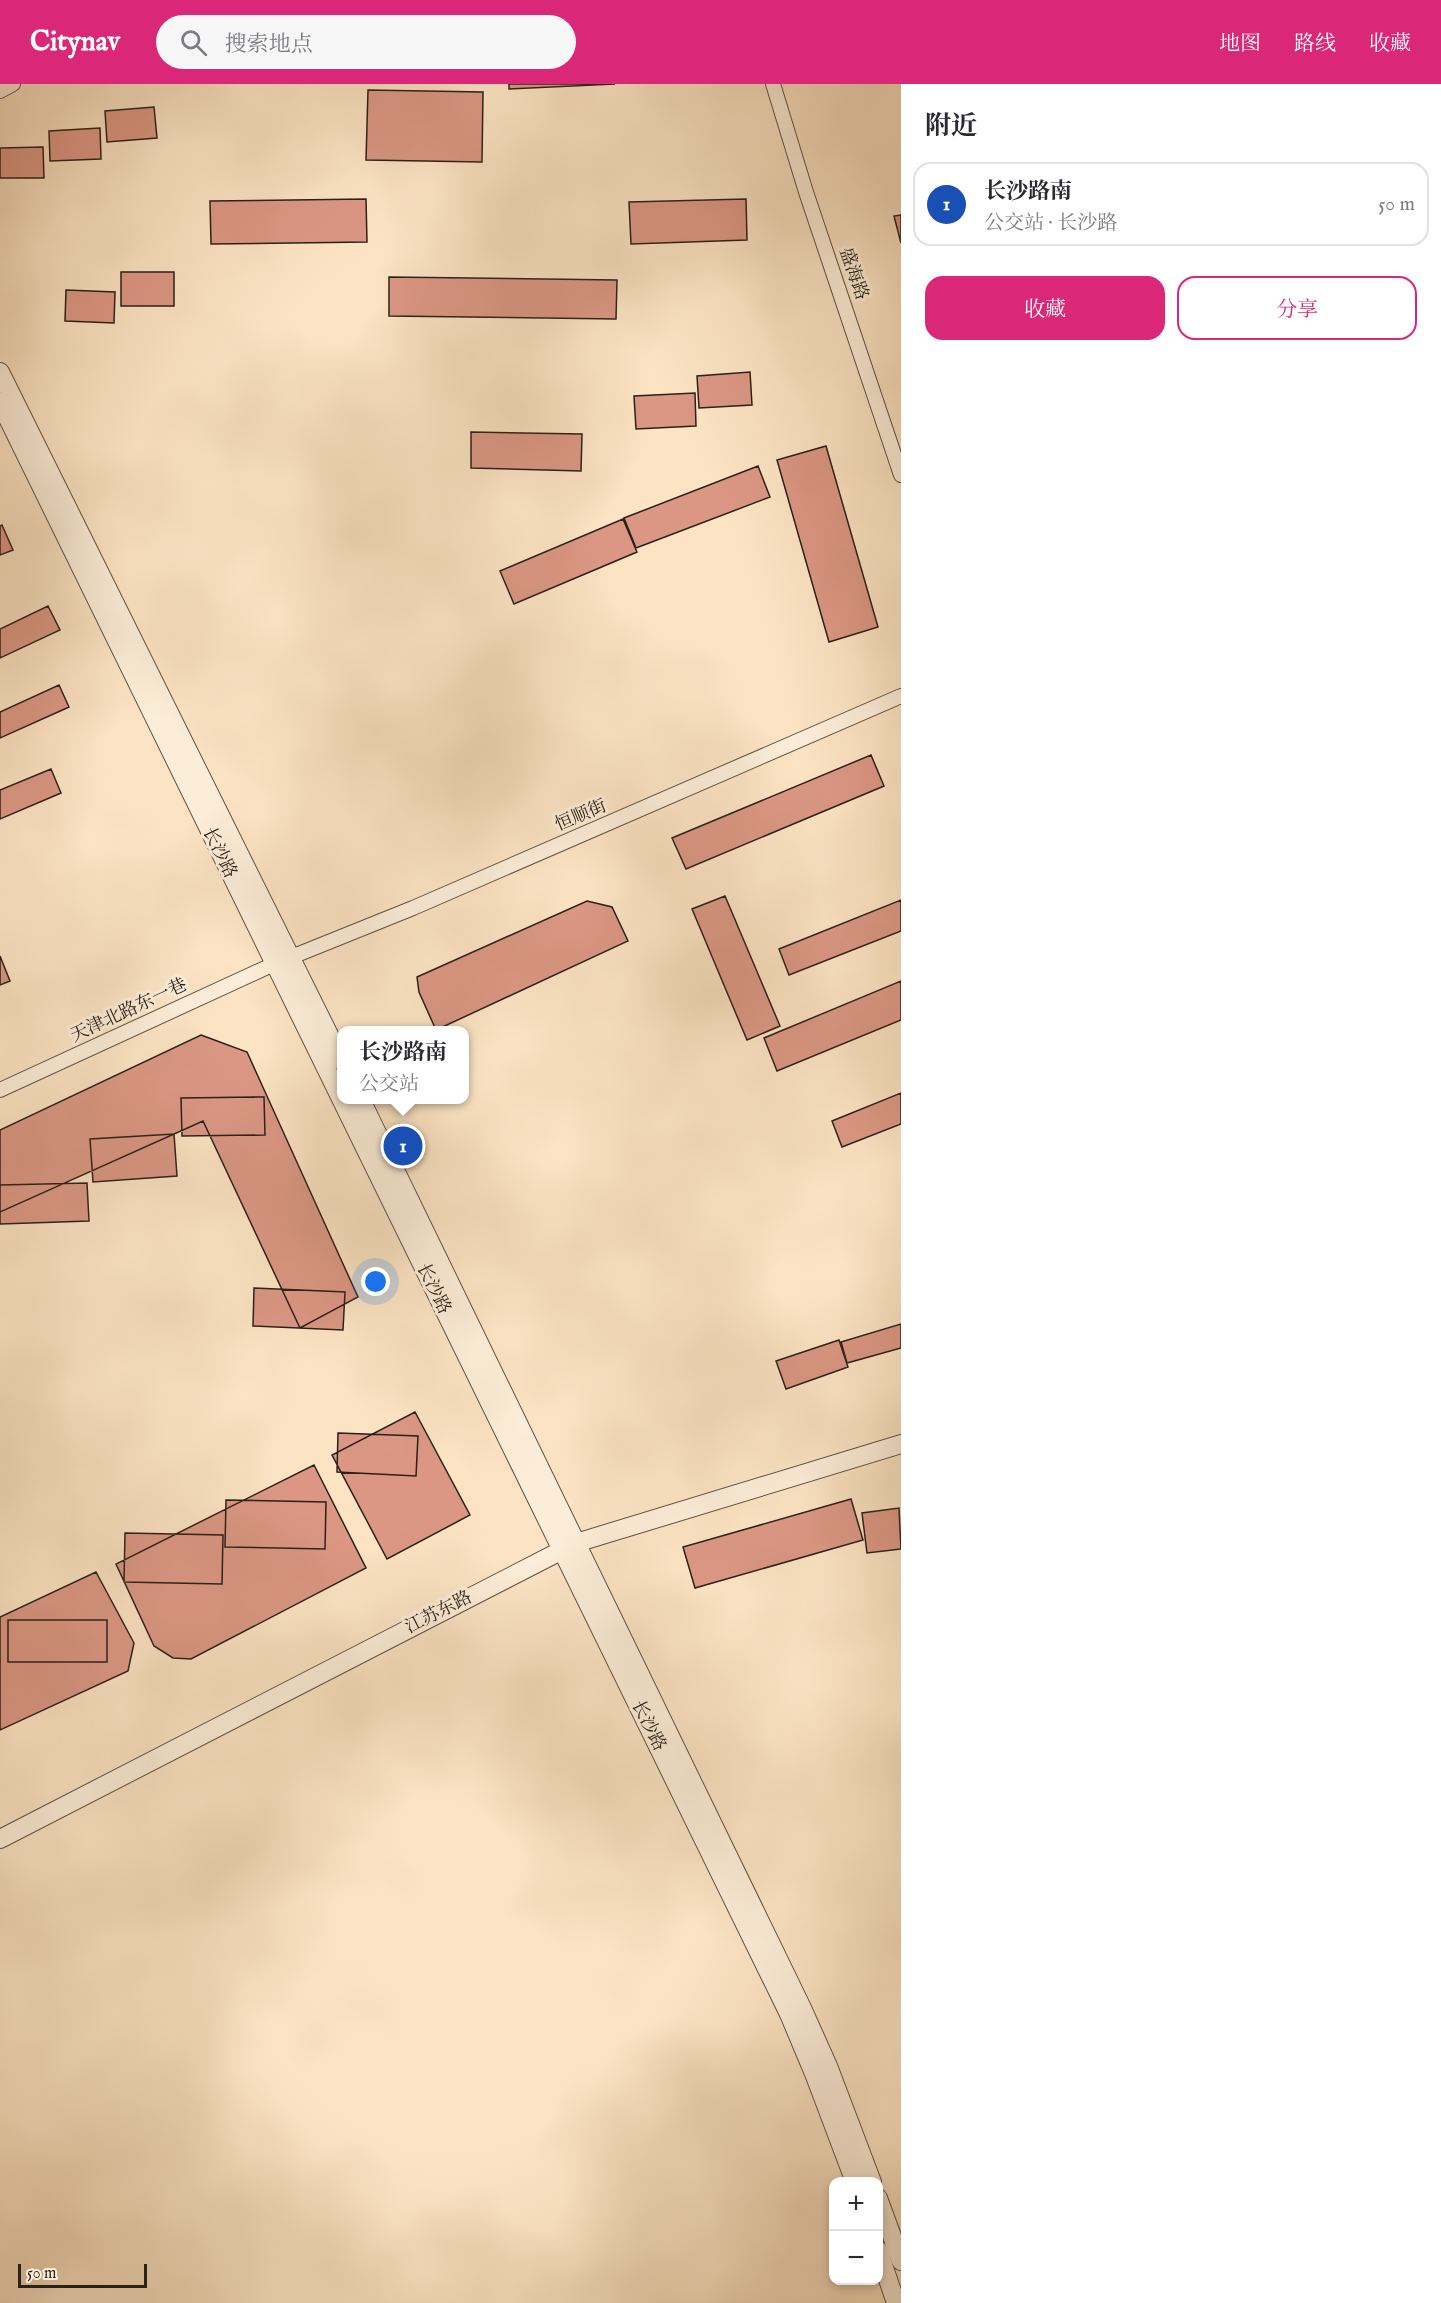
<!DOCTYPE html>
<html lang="zh">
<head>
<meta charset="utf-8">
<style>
  body { margin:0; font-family:"IM FELL English","Noto Serif SC",serif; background:#f7f7f7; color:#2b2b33 }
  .controls { position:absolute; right:18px; bottom:18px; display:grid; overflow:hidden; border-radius:12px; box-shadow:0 3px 9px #0003 }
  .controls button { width:54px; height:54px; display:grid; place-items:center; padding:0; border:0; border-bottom:2px solid #e1e1e2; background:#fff; color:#2b2b33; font:30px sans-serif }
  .scale { position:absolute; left:18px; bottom:15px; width:129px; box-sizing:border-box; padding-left:6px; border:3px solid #2a2118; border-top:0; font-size:16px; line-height:21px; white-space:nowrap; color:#2a2118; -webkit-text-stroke:4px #fcedd8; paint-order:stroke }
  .you { position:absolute; left:376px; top:1198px; width:21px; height:21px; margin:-15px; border:4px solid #fff; border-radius:50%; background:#1a73e8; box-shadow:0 0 0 9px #1a73e833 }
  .badge { display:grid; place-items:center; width:39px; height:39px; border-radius:50%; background:#db2777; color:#fff; font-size:20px; font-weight:700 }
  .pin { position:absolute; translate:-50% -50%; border:3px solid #fff; box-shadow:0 2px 6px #0006 }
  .popup { position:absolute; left:337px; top:942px; width:132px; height:78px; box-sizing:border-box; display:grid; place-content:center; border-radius:12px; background:#fff; filter:drop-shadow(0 2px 4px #0005); font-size:20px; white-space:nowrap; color:#7c7c81 }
  .popup b { font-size:22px; color:#2b2b33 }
  .popup::after { content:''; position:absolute; left:50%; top:100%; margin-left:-12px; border:12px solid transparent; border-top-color:#fff }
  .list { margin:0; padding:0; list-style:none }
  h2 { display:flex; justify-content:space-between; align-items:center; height:78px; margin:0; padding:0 24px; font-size:26px }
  h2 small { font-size:20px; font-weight:400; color:#7c7c81 }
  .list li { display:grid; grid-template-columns:39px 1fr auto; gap:18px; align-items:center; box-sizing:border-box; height:84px; margin:0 12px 12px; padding:0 12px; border:2px solid #e1e1e2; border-radius:18px }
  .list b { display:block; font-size:22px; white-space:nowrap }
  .list p { margin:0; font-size:20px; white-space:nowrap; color:#7c7c81 }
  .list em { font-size:20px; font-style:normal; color:#7c7c81 }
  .actions { display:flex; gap:12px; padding:18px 24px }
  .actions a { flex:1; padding:14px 0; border:2px solid #db2777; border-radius:18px; text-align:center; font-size:21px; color:#db2777 }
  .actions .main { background:#db2777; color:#fff }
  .icon { flex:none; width:33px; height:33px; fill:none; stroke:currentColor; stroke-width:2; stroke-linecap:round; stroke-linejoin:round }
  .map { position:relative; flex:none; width:901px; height:2219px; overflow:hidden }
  header { display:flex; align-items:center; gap:36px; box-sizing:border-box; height:84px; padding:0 30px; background:#db2777; color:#fff }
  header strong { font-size:28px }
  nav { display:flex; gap:33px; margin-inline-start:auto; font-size:21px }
  .search { width:420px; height:54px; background:#f7f7f7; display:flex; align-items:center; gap:15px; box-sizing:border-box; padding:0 21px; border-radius:33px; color:#7c7c81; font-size:22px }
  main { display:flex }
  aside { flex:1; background:#fff }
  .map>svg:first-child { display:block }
  .building { fill:#db9784; stroke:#2a2118; stroke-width:1.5 }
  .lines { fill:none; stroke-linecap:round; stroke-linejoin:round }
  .minor-casing { stroke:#5e5243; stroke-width:16 }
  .tertiary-casing { stroke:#5e5243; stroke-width:20 }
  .minor { stroke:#fcedd8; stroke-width:14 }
  .tertiary { stroke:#fcedd8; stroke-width:18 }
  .labels { text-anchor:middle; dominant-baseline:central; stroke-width:6; stroke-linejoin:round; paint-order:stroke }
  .street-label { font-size:18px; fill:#2a2118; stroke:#fcedd8 }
</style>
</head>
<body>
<header>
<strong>Citynav</strong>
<div class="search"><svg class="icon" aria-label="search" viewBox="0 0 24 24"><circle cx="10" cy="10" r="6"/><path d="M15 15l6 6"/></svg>搜索地点</div>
<nav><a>地图</a><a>路线</a><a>收藏</a></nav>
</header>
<main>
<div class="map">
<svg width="901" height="2219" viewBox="0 0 901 2219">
  <rect width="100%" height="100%" fill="#fbe3c3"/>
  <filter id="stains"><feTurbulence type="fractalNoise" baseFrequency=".00333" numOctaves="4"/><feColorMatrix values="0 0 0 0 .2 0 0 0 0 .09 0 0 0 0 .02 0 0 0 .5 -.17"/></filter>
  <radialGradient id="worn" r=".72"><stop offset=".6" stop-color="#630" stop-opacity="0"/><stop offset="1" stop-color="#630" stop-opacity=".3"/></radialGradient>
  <path class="building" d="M 509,0 L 615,0 L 509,5 Z
    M 368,6 L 483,8 L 482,78 L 366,76 Z
    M 154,23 L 157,54 L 107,58 L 105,27 Z
    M 100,44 L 101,75 L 50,77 L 49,47 Z
    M 43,63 L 44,94 L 0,94 L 0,64 Z
    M 366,115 L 367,158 L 211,160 L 210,117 Z
    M 746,115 L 747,156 L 631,160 L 629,118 Z
    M 901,131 L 901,159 L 894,132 Z
    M 121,188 L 174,188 L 174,222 L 121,222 Z
    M 389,193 L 617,196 L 616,235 L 389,232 Z
    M 66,206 L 115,208 L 114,239 L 65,237 Z
    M 750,288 L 752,321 L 699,324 L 697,292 Z
    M 695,309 L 696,342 L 636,345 L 634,312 Z
    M 471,348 L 582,350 L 581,387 L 471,384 Z
    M 826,362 L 878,543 L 829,558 L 777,376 Z
    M 758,382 L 770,413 L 636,464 L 624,434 Z
    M 623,435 L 637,468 L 514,520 L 500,487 Z
    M 2,441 L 13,466 L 0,471 L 0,442 Z
    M 48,522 L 60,546 L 0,574 L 0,545 Z
    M 59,601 L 69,623 L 0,654 L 0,628 Z
    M 871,671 L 884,702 L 686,785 L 672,754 Z
    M 51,685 L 61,709 L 0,735 L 0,706 Z
    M 725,812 L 780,942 L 747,956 L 692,825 Z
    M 901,816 L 901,847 L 789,891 L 779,865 Z
    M 587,817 L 612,823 L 628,857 L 436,946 L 419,908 L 417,893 Z
    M 0,872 L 10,897 L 0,901 Z
    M 901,897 L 901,936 L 777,987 L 764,954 Z
    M 201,951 L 247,968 L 358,1213 L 300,1244 L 203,1037 L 0,1128 L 0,1046 Z
    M 901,1009 L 901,1040 L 842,1063 L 832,1037 Z
    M 264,1013 L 265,1051 L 182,1052 L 181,1014 Z
    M 174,1050 L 177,1092 L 93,1098 L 90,1055 Z
    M 87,1099 L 89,1137 L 0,1140 L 0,1101 Z
    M 254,1204 L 345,1208 L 343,1246 L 253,1242 Z
    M 901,1240 L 901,1264 L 847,1279 L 841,1258 Z
    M 839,1256 L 848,1283 L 786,1305 L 776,1277 Z
    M 415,1328 L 470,1431 L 387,1475 L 332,1371 Z
    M 338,1349 L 418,1352 L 416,1392 L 337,1388 Z
    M 314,1381 L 366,1484 L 191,1575 L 173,1574 L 154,1562 L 116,1480 Z
    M 851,1415 L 863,1456 L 695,1504 L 683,1463 Z
    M 226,1416 L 326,1418 L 325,1465 L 225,1463 Z
    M 899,1424 L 901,1465 L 867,1469 L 862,1429 Z
    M 125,1449 L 223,1451 L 222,1500 L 124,1498 Z
    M 96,1488 L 134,1559 L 128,1587 L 0,1646 L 0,1533 Z
    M 8,1536 L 107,1536 L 107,1578 L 8,1578 Z"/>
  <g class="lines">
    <defs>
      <path id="minor" d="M 773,0 L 806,108 L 901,391
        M 0,7 L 13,0
        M 0,1006 L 274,880 L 413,824 L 901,612"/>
      <path id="tertiary" d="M 0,288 L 342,977
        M 0,318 L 789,1930 L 815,1992 L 855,2098
        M 361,1016 L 802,1924 L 828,1982 L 872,2098
        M 0,1755 L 576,1459 L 901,1360
        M 878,2114 L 901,2177
        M 878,2166 L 896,2219"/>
    </defs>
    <use href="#minor" class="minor-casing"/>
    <use href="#tertiary" class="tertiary-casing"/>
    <use href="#minor" class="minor"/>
    <use href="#tertiary" class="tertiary"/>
  </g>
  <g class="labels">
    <g class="street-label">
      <text transform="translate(853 190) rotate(71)">盛海路</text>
      <text transform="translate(581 732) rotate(-23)">恒顺街</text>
      <text transform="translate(219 769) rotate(64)">长沙路</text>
      <text transform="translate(129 927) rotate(-25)">天津北路东一巷</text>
      <text transform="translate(433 1205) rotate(64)">长沙路</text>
      <text transform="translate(439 1529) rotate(-27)">江苏东路</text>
      <text transform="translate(648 1642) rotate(63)">长沙路</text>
    </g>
  </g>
  <rect width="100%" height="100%" filter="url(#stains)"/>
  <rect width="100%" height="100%" fill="url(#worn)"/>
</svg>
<div class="controls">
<button>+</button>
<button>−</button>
</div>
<div class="scale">50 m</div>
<div class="you"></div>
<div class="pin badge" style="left:403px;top:1062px;background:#1a4fb4">1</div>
<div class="popup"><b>长沙路南</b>公交站</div>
</div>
<aside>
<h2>附近<small></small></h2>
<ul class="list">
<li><span class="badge" style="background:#1a4fb4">1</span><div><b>长沙路南</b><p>公交站 · 长沙路</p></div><em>50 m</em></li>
</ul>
<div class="actions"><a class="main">收藏</a><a>分享</a></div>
</aside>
</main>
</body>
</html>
